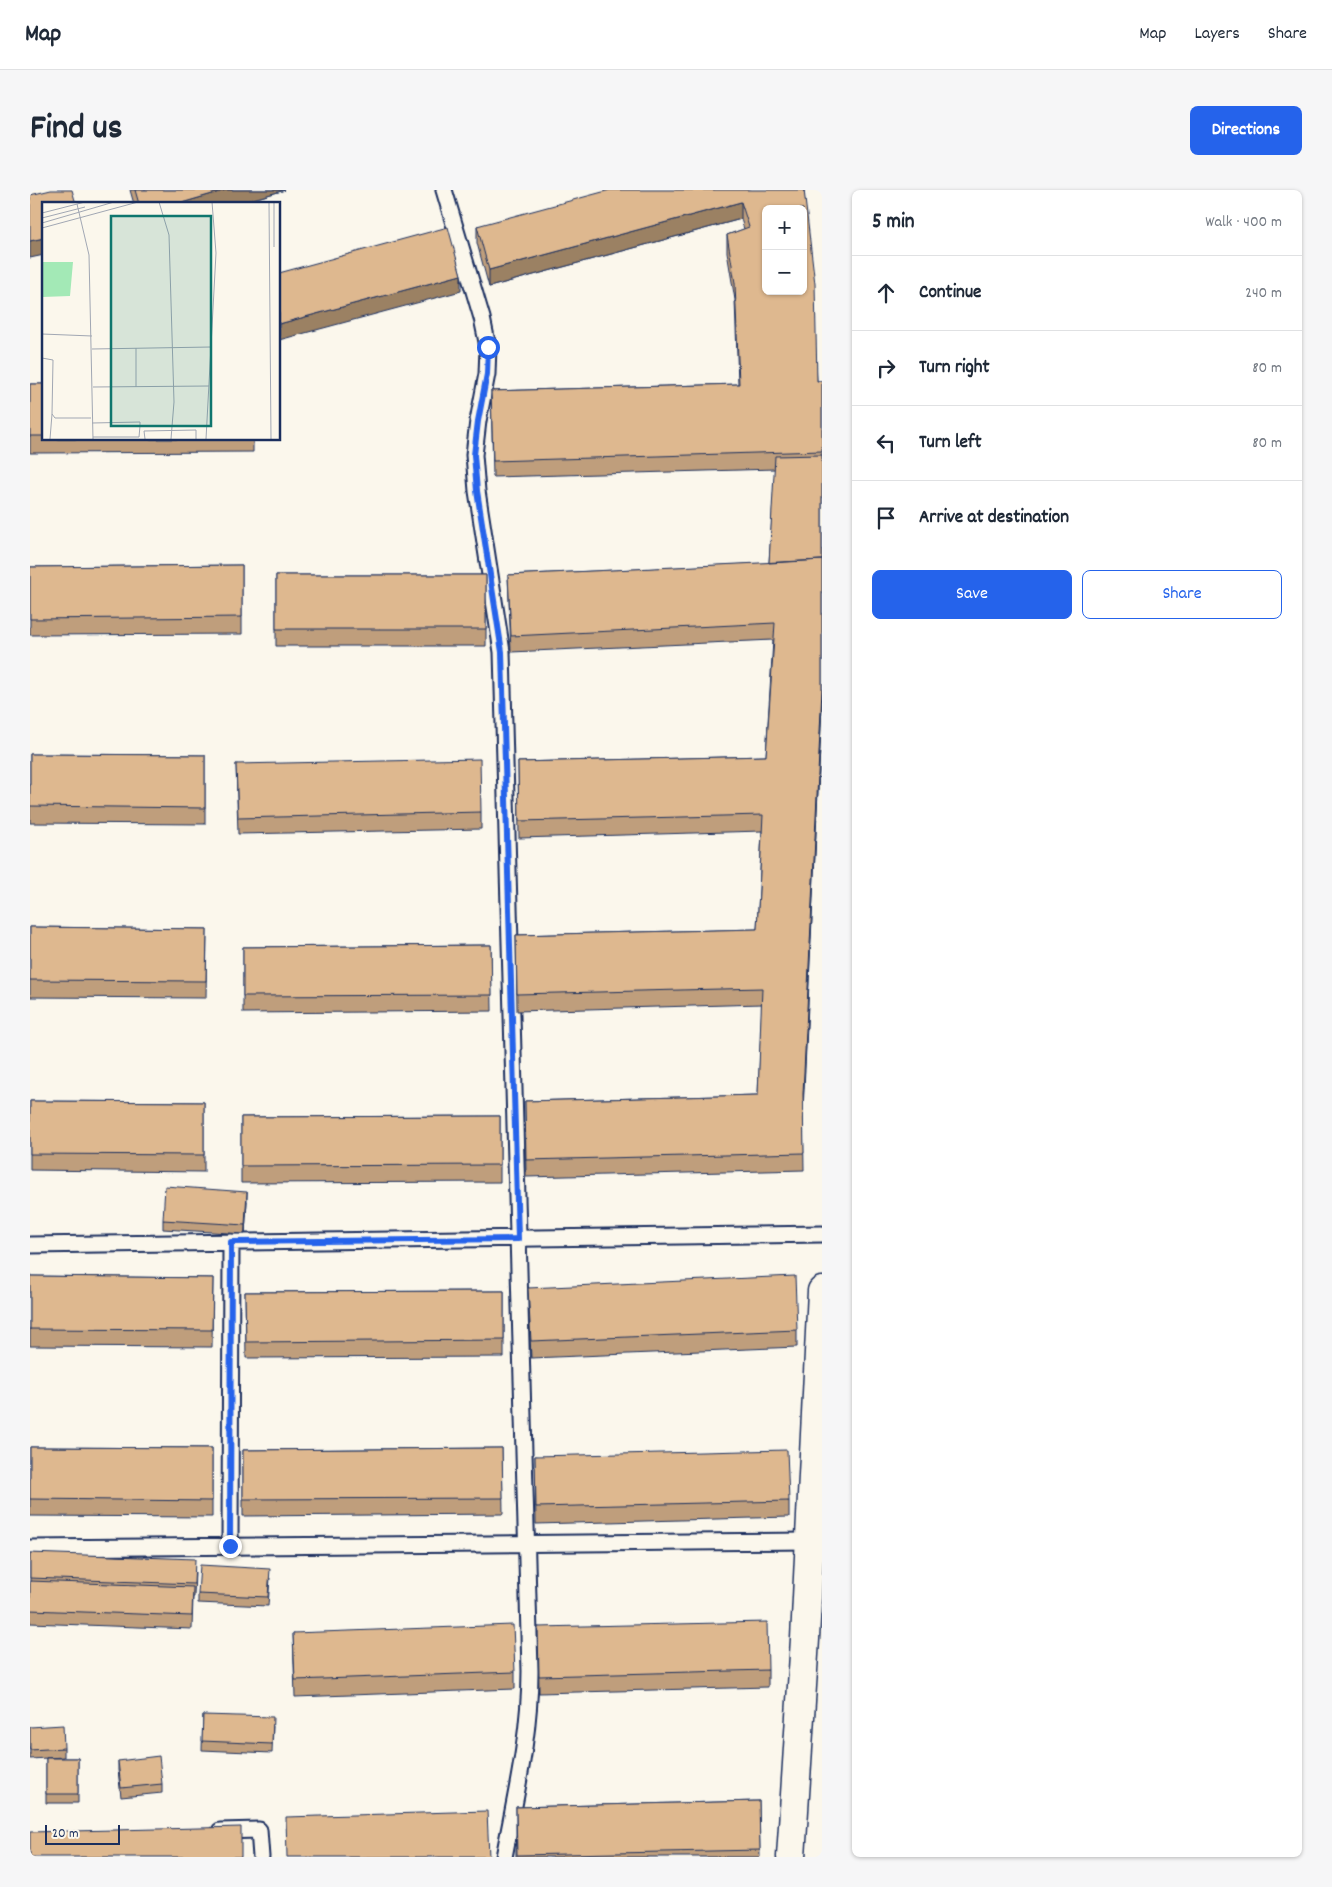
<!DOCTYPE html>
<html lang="en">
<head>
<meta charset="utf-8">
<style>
  body { margin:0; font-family:Dekko,sans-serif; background:#f6f6f7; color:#1f2937 }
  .controls { position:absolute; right:15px; top:15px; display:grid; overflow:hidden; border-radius:8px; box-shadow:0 1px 4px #0004 }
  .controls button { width:45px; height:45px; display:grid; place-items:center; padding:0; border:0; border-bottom:1px solid #e0e1e3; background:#fff; color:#1f2937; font:25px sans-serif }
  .scale { position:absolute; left:15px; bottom:12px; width:75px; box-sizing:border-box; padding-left:5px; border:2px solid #1b2f5e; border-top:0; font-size:14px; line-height:18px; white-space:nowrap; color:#1b2f5e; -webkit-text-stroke:4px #fbf7ec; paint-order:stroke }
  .stop { position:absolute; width:15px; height:15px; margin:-11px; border:4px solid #2563eb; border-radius:50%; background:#fff }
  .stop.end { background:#2563eb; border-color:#fff; box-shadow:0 1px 5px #0008 }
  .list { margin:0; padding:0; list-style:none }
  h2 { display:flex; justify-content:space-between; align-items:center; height:65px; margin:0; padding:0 20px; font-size:21px }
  h2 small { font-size:16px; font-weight:400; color:#747a83 }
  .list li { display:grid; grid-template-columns:32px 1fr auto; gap:15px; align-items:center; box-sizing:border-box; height:75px; padding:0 20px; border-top:1px solid #e0e1e3 }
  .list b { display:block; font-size:19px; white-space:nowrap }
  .list em { font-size:16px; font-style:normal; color:#747a83 }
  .actions { display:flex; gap:10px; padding:15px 20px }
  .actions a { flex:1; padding:11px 0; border:1px solid #2563eb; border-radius:8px; text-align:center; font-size:18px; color:#2563eb }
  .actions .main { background:#2563eb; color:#fff }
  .icon { flex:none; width:28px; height:28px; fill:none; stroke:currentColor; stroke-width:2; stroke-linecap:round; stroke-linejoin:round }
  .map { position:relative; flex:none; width:792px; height:1667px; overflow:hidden; border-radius:8px }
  header { display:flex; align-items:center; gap:30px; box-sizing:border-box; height:70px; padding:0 25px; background:#fff; border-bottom:1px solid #e0e1e3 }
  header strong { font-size:24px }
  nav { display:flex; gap:28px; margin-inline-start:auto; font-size:18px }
  .intro { display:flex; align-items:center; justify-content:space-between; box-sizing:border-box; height:120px; padding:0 30px }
  h1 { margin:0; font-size:35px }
  .button { padding:12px 22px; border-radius:8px; background:#2563eb; color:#fff; font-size:18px; font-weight:700 }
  main { display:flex; gap:30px; padding:0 30px }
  aside { flex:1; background:#fff; border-radius:8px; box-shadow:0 1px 4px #0004 }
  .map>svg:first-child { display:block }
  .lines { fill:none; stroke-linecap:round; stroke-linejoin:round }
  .lane-casing { stroke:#1b2f5e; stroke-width:19 }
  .street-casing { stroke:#1b2f5e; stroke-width:31 }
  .lane { stroke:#fbf7ec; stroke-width:15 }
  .street { stroke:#fbf7ec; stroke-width:28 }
  .wall { fill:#bf9e7b; stroke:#1b2f5e }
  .shaded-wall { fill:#9b8164; stroke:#1b2f5e }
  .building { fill:#deb88f; stroke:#1b2f5e; fill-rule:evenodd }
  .route { stroke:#2563eb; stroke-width:6 }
  .inset-road { fill:none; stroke:#a1a7b3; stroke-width:1 }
  .view { fill:#0f766e; fill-opacity:0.15; stroke:#0f766e; stroke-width:2.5 }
  .inset-edge { fill:none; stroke:#1b2f5e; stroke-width:2.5 }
</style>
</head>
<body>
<header>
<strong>Map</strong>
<nav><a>Map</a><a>Layers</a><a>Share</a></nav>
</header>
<div class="intro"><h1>Find us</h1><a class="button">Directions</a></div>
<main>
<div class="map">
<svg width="792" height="1667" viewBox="0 0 792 1667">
  <rect width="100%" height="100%" fill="#fbf7ec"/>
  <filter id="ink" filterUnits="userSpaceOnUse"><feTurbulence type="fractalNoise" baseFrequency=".02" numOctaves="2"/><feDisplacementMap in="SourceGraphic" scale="10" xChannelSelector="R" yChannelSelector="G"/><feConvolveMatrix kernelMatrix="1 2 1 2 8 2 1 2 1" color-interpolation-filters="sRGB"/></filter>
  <g filter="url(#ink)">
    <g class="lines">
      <defs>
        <path id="lane" d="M 414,0 L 452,128 L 458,157 L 457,184 L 448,231 L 444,265 L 447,301 L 472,462 L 500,1481 C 500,1545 486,1604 474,1667
          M 0,1055 L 792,1044
          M 200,1356 L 201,1052
          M 0,1358 L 780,1351
          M 190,1641 L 229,1640 L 231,1667"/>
        <path id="street" d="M 761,1667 L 775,1449 L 792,1101"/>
      </defs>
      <use href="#lane" class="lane-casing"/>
      <use href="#street" class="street-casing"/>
      <use href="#lane" class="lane"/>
      <use href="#street" class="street"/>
    </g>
    <path class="wall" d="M 100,0 L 255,0 L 206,14 L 104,14 Z
      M 774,0 L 787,191 L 792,191 L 792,515 L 773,915 L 774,980 L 496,987 L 495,911 L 728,905 L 732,814 L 487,821 L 486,745 L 727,739 L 732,641 L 489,648 L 488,572 L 736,566 L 743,450 L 481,462 L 478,385 L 739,373 L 745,279 L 463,287 L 461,201 L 708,194 L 705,110 L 697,62 L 697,45 L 714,39 L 711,29 L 459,97 L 447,53 L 447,36 Z
      M 0,194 L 14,194 L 14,249 L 223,249 L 223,262 L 0,263 Z
      M 212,375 L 212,444 L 0,445 L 0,377 Z
      M 246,385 L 456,385 L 456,456 L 246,456 Z
      M 0,564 L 175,565 L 175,634 L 0,633 Z
      M 206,574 L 451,622 L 451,639 L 208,644 Z
      M 0,737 L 177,739 L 176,808 L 0,807 Z
      M 461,755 L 462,821 L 213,823 L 213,757 Z
      M 0,911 L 174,912 L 174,982 L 0,980 Z
      M 470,926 L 470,992 L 211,993 L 211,927 Z
      M 217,1011 L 215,1044 L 133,1039 L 133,1030 Z
      M 0,1086 L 183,1088 L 182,1157 L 0,1156 Z
      M 498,1098 L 767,1140 L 767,1157 L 501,1168 Z
      M 474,1101 L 474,1167 L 216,1168 L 215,1102 Z
      M 0,1257 L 182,1258 L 182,1327 L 0,1326 Z
      M 472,1258 L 473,1324 L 213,1326 L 213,1260 Z
      M 505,1266 L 759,1311 L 759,1327 L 506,1334 Z
      M 0,1363 L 165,1382 L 164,1407 L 163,1407 L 162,1439 L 0,1433 Z
      M 240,1388 L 238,1416 L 168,1413 L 168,1404 Z
      M 508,1437 L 738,1480 L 738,1497 L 509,1503 Z
      M 263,1443 L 485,1482 L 485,1499 L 265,1507 Z
      M 173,1525 L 243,1536 L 242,1563 L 172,1560 Z
      M 0,1537 L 34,1558 L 34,1567 L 0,1569 Z
      M 16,1568 L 48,1568 L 48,1613 L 16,1613 Z
      M 88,1571 L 132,1594 L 132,1603 L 91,1607 L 88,1580 Z
      M 729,1611 L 730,1667 L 486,1667 L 486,1617 Z"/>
    <path class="shaded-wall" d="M 196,0 L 255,0 L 206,14 L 148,14 Z
      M 711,12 L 711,29 L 459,97 L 459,80 Z
      M 14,48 L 14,65 L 0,68 L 0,51 Z
      M 431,85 L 431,101 L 249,150 L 249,134 Z
      M 792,499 L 792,515 L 773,921 L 773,904 Z
      M 217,1002 L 217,1011 L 215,1044 L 215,1035 Z"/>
    <path class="building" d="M 21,0 L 42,0 L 46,14 L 14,14 L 14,48 L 0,51 L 0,5 Z
      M 105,0 L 196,0 L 148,14 L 109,14 Z
      M 580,0 L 774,0 L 785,94 L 787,191 L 792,191 L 792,261 L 463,271 L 461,201 L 709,194 L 705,93 L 697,45 L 719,37 L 711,12 L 459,80 L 447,36 ZM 736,19 L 773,19 L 773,101 L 736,101 Z
      M 418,37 L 431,85 L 249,134 L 249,83 Z
      M 0,194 L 14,194 L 14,246 L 0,246 Z
      M 792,265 L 792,370 L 739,373 L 745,266 Z
      M 792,370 L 792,499 L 773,904 L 774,963 L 496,970 L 495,911 L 728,905 L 732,798 L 487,804 L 486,745 L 727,739 L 733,625 L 489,631 L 488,572 L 736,566 L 745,433 L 481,446 L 478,385 Z
      M 212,375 L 212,427 L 0,429 L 0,377 Z
      M 246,385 L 456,385 L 456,439 L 246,439 Z
      M 0,564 L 175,565 L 175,618 L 0,616 Z
      M 450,569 L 451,622 L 208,628 L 206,574 Z
      M 0,737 L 177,739 L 176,791 L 0,790 Z
      M 461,755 L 462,805 L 213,806 L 213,757 Z
      M 0,911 L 174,912 L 174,965 L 0,964 Z
      M 470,926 L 470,975 L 211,976 L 211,927 Z
      M 135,996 L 217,1002 L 215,1035 L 133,1030 Z
      M 0,1086 L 183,1088 L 182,1140 L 0,1139 Z
      M 765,1086 L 767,1140 L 501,1151 L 498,1098 Z
      M 474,1101 L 474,1150 L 216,1152 L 215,1102 Z
      M 0,1257 L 182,1258 L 182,1311 L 0,1309 Z
      M 472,1258 L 473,1308 L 213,1309 L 213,1260 Z
      M 757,1260 L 759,1311 L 506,1317 L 505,1266 Z
      M 0,1363 L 165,1369 L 164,1394 L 0,1388 Z
      M 170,1375 L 240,1379 L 238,1407 L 168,1404 Z
      M 0,1391 L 163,1397 L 162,1426 L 0,1420 Z
      M 737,1432 L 738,1480 L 509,1486 L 508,1437 Z
      M 483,1435 L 485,1482 L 265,1490 L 263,1443 Z
      M 173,1525 L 243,1527 L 242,1554 L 172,1551 Z
      M 33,1535 L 34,1558 L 0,1560 L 0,1537 Z
      M 129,1566 L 132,1594 L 91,1598 L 88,1571 Z
      M 16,1568 L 48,1568 L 48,1604 L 16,1604 Z
      M 729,1611 L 730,1660 L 487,1665 L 486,1617 Z
      M 457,1621 L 459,1667 L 257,1667 L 256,1627 Z
      M 211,1637 L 211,1667 L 0,1667 L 0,1642 Z"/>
  </g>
  <g class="lines" filter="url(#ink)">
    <path class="route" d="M 200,1356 L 201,1052 L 488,1049 L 472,462 L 447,301 L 444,265 L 448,231 L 457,184 L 458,157"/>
  </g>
  <g transform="translate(12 12)">
    <rect width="238" height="238" fill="#fbf7ec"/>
    <path d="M 0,60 L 31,60 L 28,94 L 0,95 Z" fill="#a3e9b6"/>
    <path class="inset-road" d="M 117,0 L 127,33 L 132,200 L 129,237M 227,0 L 229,237M 232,0 L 232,45M 35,2 L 47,53 L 51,237M 0,11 L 43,0M 0,16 L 43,5M 0,21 L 72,0M 0,26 L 96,0M 0,132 L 50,134M 50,147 L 169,145M 0,156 L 11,158 L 10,212 L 13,216 L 49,216M 51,185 L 167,184M 94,185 L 94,146M 50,221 L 98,220 L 98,224 L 97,235 L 51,235M 8,237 L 10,212M 103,237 L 102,229 L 154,228 L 154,237M 164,237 L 174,51 L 170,0"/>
    <path class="view" d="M 69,14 L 169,14 L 169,224 L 69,224 Z"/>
    <rect width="238" height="238" class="inset-edge"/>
  </g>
</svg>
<div class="controls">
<button>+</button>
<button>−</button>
</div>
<div class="scale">20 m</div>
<div class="stop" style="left:458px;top:157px"></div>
<div class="stop end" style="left:200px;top:1356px"></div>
</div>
<aside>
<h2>5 min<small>Walk · 400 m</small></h2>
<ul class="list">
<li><svg class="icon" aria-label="ahead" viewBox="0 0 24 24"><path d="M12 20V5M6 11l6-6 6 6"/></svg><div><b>Continue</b></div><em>240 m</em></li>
<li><svg class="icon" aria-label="right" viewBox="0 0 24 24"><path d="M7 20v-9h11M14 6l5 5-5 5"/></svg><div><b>Turn right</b></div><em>80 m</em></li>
<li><svg class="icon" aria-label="left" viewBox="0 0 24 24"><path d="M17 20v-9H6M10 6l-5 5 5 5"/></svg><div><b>Turn left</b></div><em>80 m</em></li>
<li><svg class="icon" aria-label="arrive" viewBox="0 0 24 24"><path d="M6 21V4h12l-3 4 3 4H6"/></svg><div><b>Arrive at destination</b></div></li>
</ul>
<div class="actions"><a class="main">Save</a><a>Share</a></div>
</aside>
</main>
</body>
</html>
